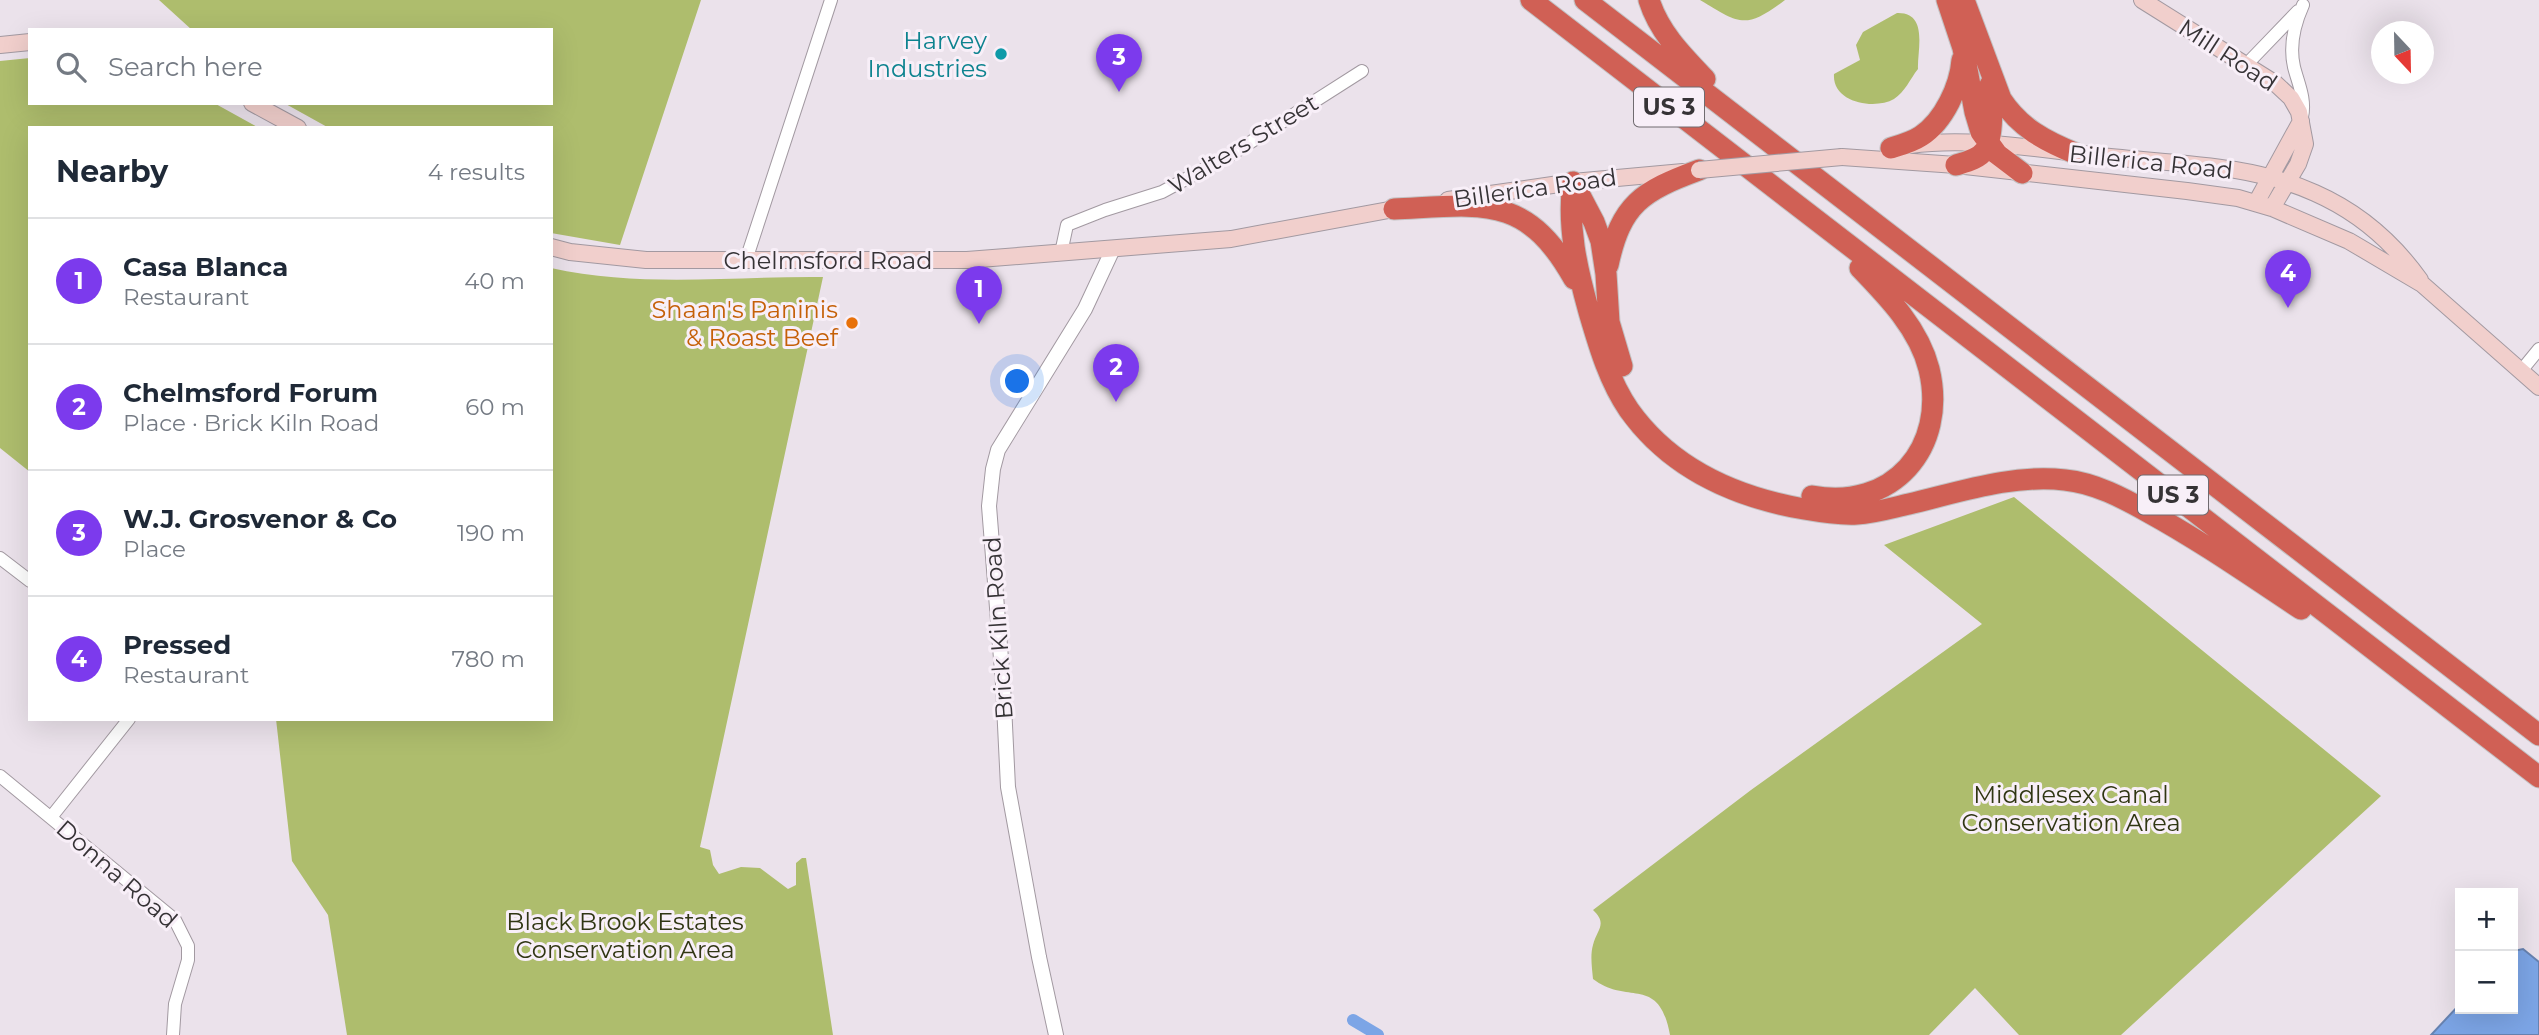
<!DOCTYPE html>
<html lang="en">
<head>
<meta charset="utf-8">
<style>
  body { margin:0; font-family:Montserrat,sans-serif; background:#f2f2f3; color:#1f2937 }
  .controls { position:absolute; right:21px; bottom:21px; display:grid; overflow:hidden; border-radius:0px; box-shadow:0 7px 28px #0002 }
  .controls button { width:63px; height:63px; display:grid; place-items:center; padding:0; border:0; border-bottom:2px solid #e0e1e3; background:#fff; color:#1f2937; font:35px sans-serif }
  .compass { position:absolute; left:2371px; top:21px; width:63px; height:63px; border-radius:50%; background:#fff; box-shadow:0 7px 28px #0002; rotate:158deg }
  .you { position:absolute; left:1018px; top:382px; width:24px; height:24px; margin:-18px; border:5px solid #fff; border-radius:50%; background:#1a73e8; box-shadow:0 0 0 10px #1a73e833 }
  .badge { display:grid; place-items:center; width:46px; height:46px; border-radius:50%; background:#7c3aed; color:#fff; font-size:23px; font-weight:700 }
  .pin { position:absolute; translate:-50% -58px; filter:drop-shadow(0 2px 4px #0008) }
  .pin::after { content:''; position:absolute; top:37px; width:24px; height:21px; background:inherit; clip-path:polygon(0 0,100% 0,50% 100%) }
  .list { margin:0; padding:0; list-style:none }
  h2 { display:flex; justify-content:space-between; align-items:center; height:91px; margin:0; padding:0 28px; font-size:30px }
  h2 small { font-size:23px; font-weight:400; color:#747a83 }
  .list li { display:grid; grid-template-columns:46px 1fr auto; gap:21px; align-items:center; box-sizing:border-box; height:126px; padding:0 28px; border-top:2px solid #e0e1e3 }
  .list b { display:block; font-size:26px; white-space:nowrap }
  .list p { margin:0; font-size:23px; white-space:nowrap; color:#747a83 }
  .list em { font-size:23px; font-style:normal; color:#747a83 }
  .icon { flex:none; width:38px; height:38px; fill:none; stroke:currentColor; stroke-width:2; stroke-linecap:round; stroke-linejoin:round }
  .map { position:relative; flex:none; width:2539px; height:1035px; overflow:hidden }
  .search { position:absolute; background:#fff; box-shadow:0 7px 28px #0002; left:28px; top:28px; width:525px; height:77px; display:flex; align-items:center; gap:18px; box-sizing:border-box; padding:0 24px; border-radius:0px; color:#747a83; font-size:26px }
  .panel { position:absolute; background:#fff; box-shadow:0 7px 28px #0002; left:28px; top:126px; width:525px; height:595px; border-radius:0px }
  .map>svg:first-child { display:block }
  .green { fill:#aebd6d }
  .water { fill:#7ca5e6; stroke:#6783b1; stroke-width:2 }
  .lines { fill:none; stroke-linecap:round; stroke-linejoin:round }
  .canal { stroke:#7ca5e6; stroke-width:12 }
  .minor-casing { stroke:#a299a1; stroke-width:14 }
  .tertiary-casing { stroke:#a299a1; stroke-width:16 }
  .secondary-casing { stroke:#a299a1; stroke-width:18 }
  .motorway-casing { stroke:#c3c2c3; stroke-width:23 }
  .minor { stroke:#fff; stroke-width:12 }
  .tertiary { stroke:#fff; stroke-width:14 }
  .secondary { stroke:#f1cfcc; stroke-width:16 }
  .motorway { stroke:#d06055; stroke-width:21 }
  .secondary-bridge-casing { stroke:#a299a1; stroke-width:18; stroke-linecap:butt }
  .secondary-bridge { stroke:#f1cfcc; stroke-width:16 }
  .culture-dot { fill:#0f9aa8; stroke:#f8eff8; stroke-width:2.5 }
  .food-dot { fill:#e8710a; stroke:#f8eff8; stroke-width:2.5 }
  .labels { text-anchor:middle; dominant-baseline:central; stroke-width:6; stroke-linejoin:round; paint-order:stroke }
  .shield { fill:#f8eff8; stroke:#706b70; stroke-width:2 }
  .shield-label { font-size:23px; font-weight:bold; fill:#363336 }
  .culture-label { font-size:24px; fill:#0d838f; stroke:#f8eff8; text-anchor:end }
  .street-label { font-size:24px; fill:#363336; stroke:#f8eff8 }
  .food-label { font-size:24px; fill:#c56008; stroke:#f8eff8; text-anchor:end }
  .park-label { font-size:24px; fill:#303613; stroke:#f8eff8 }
</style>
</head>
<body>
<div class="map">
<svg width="2539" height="1035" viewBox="0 0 2539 1035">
  <rect width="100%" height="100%" fill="#ebe2eb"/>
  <path class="green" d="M 159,0 L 701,0 L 620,245 L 551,233 L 551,128 L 329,128 L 284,103 L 551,103 L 551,30 L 192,30 Z
    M 1700,0 L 1785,0 C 1745,30 1740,24 1700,0 Z
    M 1897,13 C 1929,12 1917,51 1918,69 C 1910,79 1905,92 1894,99 C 1875,110 1832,103 1834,74 L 1860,60 L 1856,45 L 1863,32 Z
    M 30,58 L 30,103 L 214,103 L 259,128 L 30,128 L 30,472 L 0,448 L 0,61 Z
    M 551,268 C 641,288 732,276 823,277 L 700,847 L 710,850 L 713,865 L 719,874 L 741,867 L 760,868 L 788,889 L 796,885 L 796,863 L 802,858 L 806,858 L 833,1035 L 347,1035 L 328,915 L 292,861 L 276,719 L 551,719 Z
    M 2014,497 L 2381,796 L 2121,1035 L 2019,1035 L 1975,988 L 1929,1035 L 1670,1035 C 1659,974 1628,1006 1593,979 C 1592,968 1590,955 1593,945 C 1597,929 1608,924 1593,910 L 1751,790 L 1982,624 L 1884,545 Z"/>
  <path class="water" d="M 2523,949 L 2539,962 L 2539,1035 L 2431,1035 L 2460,1004 L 2460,1009 L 2513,1009 L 2513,951 Z"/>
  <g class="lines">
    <path class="canal" d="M 1353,1020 L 1378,1035"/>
    <defs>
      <path id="minor" d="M 2246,65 L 2298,11
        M 2302,117 C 2306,99 2298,83 2294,67 C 2289,45 2294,25 2303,5
        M 1061,253 L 1067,225 L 1105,210 L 1162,192 L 1232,154 L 1362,71
        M 746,260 L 831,0
        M 2521,371 L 2539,349
        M 0,558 L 30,581
        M 0,776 L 175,920 L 188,946 L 188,960 L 175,1004 L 173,1035
        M 52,816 L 129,719"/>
      <path id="tertiary" d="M 1056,1035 L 1039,957 L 1008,787 L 1003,684 L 989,506 L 993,469 L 998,450 L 1085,309 L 1113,249"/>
      <path id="secondary" d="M 2142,0 L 2276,84 L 2291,98 L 2299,112 L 2305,144 L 2298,164 L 2272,208
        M 0,45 L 30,42
        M 252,103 L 298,128
        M 1910,145 C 1973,137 2038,149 2101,156 C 2171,164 2249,163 2315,193 C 2358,212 2393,242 2420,280
        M 1842,157 L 1956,165 L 2187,191 L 2238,198 L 2272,208 L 2349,241 L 2422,284 L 2539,387
        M 1448,200 L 1573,182 L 1683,172
        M 2256,203 L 2301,121
        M 551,247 L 570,252 L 646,260 L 967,260 L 1231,239 L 1405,207"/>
      <path id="motorway" d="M 1531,0 L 2539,777
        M 1585,0 L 2539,735
        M 1649,0 C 1659,32 1682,55 1705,79
        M 1947,0 L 1963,48 L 1975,112 L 1981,132 L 1997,154 L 2022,173
        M 1964,0 L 2001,99 C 2020,128 2045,141 2077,154
        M 1891,148 C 1901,145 1912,142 1921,136 C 1944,121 1960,86 1962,60
        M 1956,165 C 1966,162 1979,159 1985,150 C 1994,138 1992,99 1990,85
        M 1573,182 C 1567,227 1577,269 1589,312 C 1599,346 1609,381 1629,410 C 1671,469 1735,497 1804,509 C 1821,512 1839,515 1857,514 C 1875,513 1891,508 1909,504 C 1960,492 2012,474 2065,480 C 2095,483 2123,498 2148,512 C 2201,541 2251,576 2301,609
        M 1573,182 L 1594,222 L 1601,241 L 1606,274 L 1609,322 L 1622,366
        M 1394,209 C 1482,205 1526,193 1574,279
        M 1608,265 C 1621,204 1642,191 1699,170
        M 1812,496 C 1892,511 1948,448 1929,369 C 1919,329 1888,297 1860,268"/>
    </defs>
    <use href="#minor" class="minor-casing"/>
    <use href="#tertiary" class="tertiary-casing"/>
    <use href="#secondary" class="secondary-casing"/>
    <use href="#motorway" class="motorway-casing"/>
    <use href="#minor" class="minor"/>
    <use href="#tertiary" class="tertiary"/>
    <use href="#secondary" class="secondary"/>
    <use href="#motorway" class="motorway"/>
    <defs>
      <path id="secondary-bridge" d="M 1699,170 L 1842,157"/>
    </defs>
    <use href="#secondary-bridge" class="secondary-bridge-casing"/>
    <use href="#secondary-bridge" class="secondary-bridge"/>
  </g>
  <circle class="culture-dot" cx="1001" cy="54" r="7"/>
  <circle class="food-dot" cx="852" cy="323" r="7"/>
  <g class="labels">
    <g class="shield">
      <rect x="1634" y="87.5" width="70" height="39" rx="5"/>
      <rect x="2138" y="475.5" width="70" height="39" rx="5"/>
    </g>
    <g class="shield-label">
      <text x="1669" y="107">US 3</text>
      <text x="2173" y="495">US 3</text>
    </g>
    <g class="culture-label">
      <text x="987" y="40">Harvey<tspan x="987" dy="28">Industries</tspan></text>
    </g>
    <g class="street-label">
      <text transform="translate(2228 55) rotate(33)">Mill Road</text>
      <text transform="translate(1243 144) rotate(-31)">Walters Street</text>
      <text transform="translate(2151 162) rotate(6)">Billerica Road</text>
      <text transform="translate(1535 188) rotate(-8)">Billerica Road</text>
      <text x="828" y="260">Chelmsford Road</text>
      <text transform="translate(998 628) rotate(-94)">Brick Kiln Road</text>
      <text transform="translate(117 874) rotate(41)">Donna Road</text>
    </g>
    <g class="food-label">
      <text x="838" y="309">Shaan's Paninis<tspan x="838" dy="28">&amp; Roast Beef</tspan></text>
    </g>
    <g class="park-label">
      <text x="2071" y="794">Middlesex Canal<tspan x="2071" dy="28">Conservation Area</tspan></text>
      <text x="625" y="921">Black Brook Estates<tspan x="625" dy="28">Conservation Area</tspan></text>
    </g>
  </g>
</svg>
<div class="controls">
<button>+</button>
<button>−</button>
</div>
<svg class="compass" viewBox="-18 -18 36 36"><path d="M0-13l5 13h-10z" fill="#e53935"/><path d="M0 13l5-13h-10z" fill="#747a83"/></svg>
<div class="you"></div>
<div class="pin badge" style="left:979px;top:324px">1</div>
<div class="pin badge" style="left:1116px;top:402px">2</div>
<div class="pin badge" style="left:1119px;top:92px">3</div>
<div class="pin badge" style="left:2288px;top:308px">4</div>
<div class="search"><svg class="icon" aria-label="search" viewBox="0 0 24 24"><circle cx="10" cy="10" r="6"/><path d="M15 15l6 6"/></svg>Search here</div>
<section class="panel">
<h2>Nearby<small>4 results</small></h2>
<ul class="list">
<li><span class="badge">1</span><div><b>Casa Blanca</b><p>Restaurant</p></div><em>40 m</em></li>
<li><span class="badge">2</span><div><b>Chelmsford Forum</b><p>Place · Brick Kiln Road</p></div><em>60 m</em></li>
<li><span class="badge">3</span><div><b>W.J. Grosvenor &amp; Co</b><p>Place</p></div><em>190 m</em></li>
<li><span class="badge">4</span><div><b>Pressed</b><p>Restaurant</p></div><em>780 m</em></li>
</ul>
</section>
</div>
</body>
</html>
